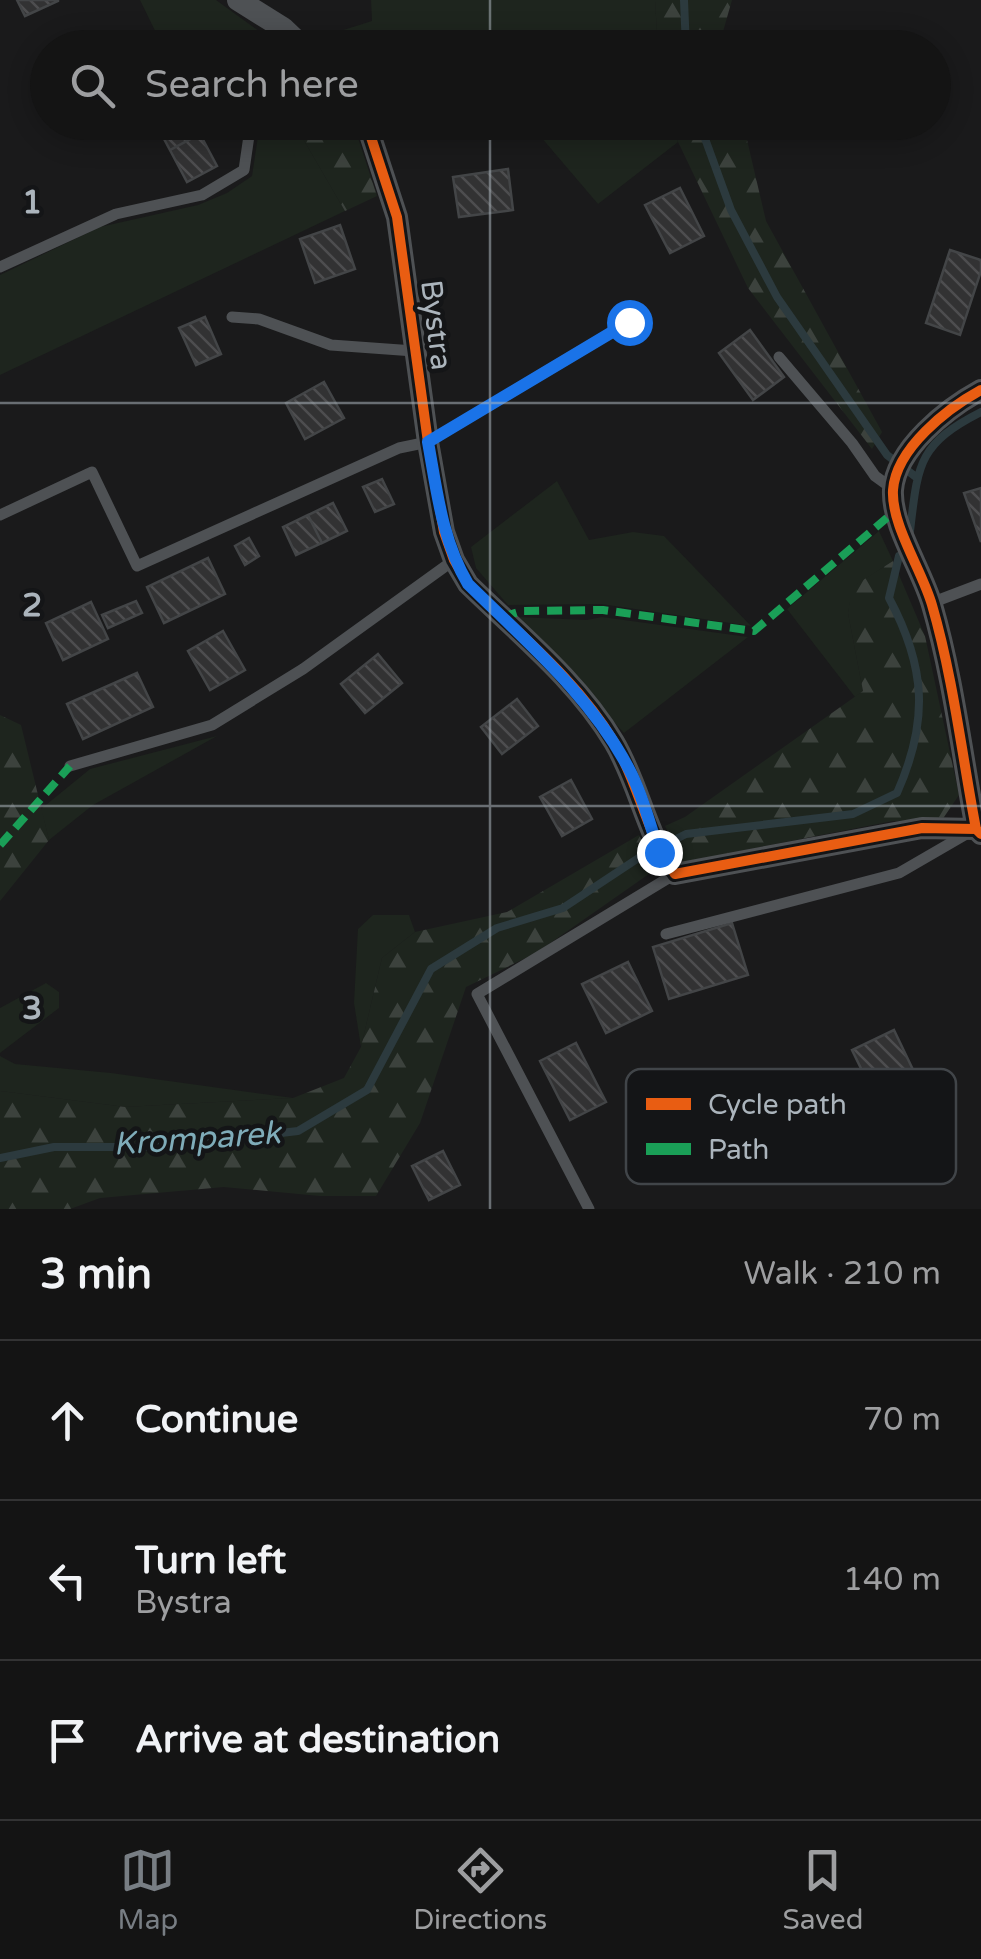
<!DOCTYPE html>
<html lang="en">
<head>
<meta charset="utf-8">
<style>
  body { margin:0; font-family:"Varela Round",sans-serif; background:#1d1d1d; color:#f1f3f6 }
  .stop { position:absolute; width:30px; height:30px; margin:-22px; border:8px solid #1a73e8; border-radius:50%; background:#fff }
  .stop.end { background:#1a73e8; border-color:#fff; box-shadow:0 2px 10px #0008 }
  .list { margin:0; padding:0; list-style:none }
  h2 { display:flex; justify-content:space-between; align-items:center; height:130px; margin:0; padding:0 40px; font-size:42px }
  h2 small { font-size:32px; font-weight:400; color:#9d9ea0 }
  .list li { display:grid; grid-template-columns:65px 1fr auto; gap:30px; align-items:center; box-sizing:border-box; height:160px; padding:0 40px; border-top:2px solid #333334 }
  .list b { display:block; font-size:38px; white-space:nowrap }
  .list p { margin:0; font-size:32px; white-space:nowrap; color:#9d9ea0 }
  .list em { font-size:32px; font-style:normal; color:#9d9ea0 }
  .icon { flex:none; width:55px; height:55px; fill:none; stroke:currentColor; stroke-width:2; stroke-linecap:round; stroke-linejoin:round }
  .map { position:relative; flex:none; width:981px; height:1209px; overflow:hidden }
  .search { position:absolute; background:#141414; box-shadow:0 5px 25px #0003; left:30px; right:30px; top:30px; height:110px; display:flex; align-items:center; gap:25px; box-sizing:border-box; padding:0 35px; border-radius:55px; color:#9d9ea0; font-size:38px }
  .sheet { height:610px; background:#141414 }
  nav { display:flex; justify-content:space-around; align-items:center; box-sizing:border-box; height:140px; border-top:2px solid #333334; background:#141414; font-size:28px; color:#9d9ea0 }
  nav a { display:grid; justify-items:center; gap:5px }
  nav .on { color:#787e84 }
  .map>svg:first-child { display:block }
  .green { fill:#1e251e }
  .forest { fill:url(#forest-firs) }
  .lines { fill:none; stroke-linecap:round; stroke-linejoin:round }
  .stream { stroke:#2c3a3e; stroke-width:8 }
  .building { fill:url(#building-back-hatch); stroke:#434547; stroke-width:2.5 }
  .lane { stroke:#4e5154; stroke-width:11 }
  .street { stroke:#4e5154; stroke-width:22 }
  .quiet { stroke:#1a9f57; stroke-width:8; stroke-dasharray:15 8; stroke-linecap:butt }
  .cycleway-casing { stroke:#141517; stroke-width:16 }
  .cycleway { stroke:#e95d12; stroke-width:10 }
  .route { stroke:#1a73e8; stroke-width:12 }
  .grid { fill:none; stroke:#abb4bc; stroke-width:2.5; stroke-opacity:0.55 }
  .labels { text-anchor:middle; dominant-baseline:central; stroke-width:9; stroke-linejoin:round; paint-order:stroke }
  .street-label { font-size:30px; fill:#abb4bc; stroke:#141517 }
  .water-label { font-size:32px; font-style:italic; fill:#7facb9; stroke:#141517 }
  .key { fill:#141517; stroke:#414549; stroke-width:2.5 }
  .key-label { font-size:28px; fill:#abb4bc }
  .grid-label { font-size:32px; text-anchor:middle; font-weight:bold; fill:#abb4bc; stroke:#141517; stroke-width:9; stroke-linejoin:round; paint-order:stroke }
</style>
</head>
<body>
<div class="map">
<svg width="981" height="1209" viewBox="0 0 981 1209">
  <defs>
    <pattern id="forest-firs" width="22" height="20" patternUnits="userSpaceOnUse" patternTransform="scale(2.5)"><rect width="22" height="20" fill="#1e251e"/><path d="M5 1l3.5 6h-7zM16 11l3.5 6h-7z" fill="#3c423d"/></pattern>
    <pattern id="building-back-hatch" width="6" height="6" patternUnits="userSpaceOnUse" patternTransform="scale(2.5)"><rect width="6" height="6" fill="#323233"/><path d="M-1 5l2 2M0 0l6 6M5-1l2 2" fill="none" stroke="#4d4d4f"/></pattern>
  </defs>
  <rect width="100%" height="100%" fill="#1a1a1b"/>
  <path class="green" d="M 140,0 L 216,0 L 263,34 L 233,47 L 163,47 Z
    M 371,0 L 655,0 L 658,47 L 331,48 L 321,37 L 372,21 Z
    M 260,123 L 294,123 L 345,211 L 0,375 L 0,275 L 100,227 L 198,205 L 227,193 L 252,176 Z
    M 529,123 L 669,123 L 678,142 L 598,204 Z
    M 557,481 L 589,540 L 633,532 L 664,536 L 751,626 L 601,604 L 508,605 L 476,568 L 471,547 Z
    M 879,531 L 893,561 L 853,587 L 848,613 L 863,691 L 855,697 L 787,609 Z
    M 517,617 L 587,620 L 602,617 L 748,637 L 624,733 Z
    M 217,736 L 93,805 L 49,840 L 41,809 L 90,769 Z
    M 373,915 L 409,915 L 415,932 L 382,958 L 361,1047 L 354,1003 L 358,929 Z
    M 46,983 L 59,992 L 59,1008 L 0,1053 L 0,1008 Z
    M 0,1056 L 15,1064 L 111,1073 L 293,1098 L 125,1107 L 0,1091 Z"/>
  <path class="forest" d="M 655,0 L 732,0 L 722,35 L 725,47 L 658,47 Z
    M 294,123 L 353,123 L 377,196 L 345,211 Z
    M 669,123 L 743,123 L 766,221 L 882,432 L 872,449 L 748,288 Z
    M 893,561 L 925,636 L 959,795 L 942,820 L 893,821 L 683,862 L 665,826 L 685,817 L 863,691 L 848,613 L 852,587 Z
    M 0,715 L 21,725 L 49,840 L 0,901 Z
    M 639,835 L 656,869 L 536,953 L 466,987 L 420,1123 L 376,1196 L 320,1196 L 224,1187 L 100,1198 L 70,1209 L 0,1209 L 0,1091 L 125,1107 L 293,1098 L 344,1078 L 361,1047 L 382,958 L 415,932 L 507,912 Z"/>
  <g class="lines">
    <path class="stream" d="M 684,0 L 686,48
      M 699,122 L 731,210 L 777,297 L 887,455 L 916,477
      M 910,531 C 918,464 918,444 981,412
      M 674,840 L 686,834 L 853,814 L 897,793 C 929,721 926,667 889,598 L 899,556
      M 0,1158 L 54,1147 L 160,1147 L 298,1131 L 367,1090 L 431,969 L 497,928 L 563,908 L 640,857"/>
  </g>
  <path class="building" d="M 17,0 L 58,0 L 58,1 L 25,16 Z
    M 155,122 L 194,122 L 200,134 L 170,150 Z
    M 200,134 L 217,166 L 187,182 L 170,150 Z
    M 508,169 L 513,210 L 459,217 L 453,177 Z
    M 680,188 L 704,236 L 670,253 L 645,205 Z
    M 340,225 L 355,269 L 315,283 L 300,239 Z
    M 950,250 L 981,260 L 981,271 L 960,335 L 926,323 Z
    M 205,317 L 221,354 L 196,365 L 179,328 Z
    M 750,330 L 784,377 L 753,400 L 719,353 Z
    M 324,382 L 344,418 L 305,439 L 286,403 Z
    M 382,479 L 394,504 L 375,512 L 363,487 Z
    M 981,488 L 981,542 L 964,493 Z
    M 333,503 L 347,531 L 322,543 L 308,515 Z
    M 308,515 L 322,543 L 296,555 L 283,527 Z
    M 249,538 L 259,556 L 245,565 L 235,546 Z
    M 208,558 L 225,594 L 164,623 L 147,587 Z
    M 136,601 L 142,613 L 108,628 L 102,615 Z
    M 91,602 L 108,639 L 63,660 L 46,623 Z
    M 223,631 L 245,670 L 210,690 L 188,651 Z
    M 378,654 L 402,683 L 365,713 L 341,684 Z
    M 137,673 L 153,707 L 83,739 L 67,704 Z
    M 517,699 L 538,726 L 502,754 L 481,727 Z
    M 571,780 L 592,819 L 562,836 L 540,797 Z
    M 732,923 L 748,975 L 669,999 L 653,947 Z
    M 628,962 L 652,1011 L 606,1033 L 582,984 Z
    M 894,1030 L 915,1074 L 874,1095 L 852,1050 Z
    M 576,1043 L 606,1102 L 570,1120 L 540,1061 Z
    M 443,1151 L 460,1185 L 429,1200 L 412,1166 Z"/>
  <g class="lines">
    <path class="lane" d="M 273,48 L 283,28
      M 0,267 L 116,214 L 202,195 L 244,170 L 251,122
      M 232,317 L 259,319 L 331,345 L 414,351
      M 779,357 L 852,443 L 875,476 L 893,489
      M 0,515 L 92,472 L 137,566 L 399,448 L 428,442 L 629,322
      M 931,603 L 981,584
      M 70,766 L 212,725 L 303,669 L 454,560
      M 666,934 L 899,873 L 968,833
      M 589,1209 L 477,994 L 675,874"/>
    <path class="street" d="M 238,0 L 283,28 L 304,48
      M 366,122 L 397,217 L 428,442 L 444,532 L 454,560 L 468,584 C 518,633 578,681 614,742 C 639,784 646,834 675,874 L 922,828 L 976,829
      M 981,390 C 948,408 896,448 893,490 C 891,525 922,570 932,605 C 953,677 962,755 976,829 L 981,834"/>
    <path class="quiet" d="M 502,617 L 522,611 L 603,610 L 754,631 L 895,511
      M 0,845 L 70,766"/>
    <defs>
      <path id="cycleway" d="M 366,122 L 397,217 L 428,442 L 444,532 L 454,560 L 468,584 C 518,633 578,681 614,742 C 639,784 646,834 675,874 L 922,828 L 976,829
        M 981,390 C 948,408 896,448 893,490 C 891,525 922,570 932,605 C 953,677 962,755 976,829 L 981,834"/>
    </defs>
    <use href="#cycleway" class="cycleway-casing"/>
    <use href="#cycleway" class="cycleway"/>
  </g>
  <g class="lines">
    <path class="route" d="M 629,322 L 428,442 C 437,492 442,540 468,584 C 527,642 592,697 630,771 C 643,796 650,825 659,852"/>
  </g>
  <path class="grid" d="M 490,0 L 490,48M 490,122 L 490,1209M 0,403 L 981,403M 0,806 L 981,806"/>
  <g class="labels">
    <g class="street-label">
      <text transform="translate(436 325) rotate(83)">Bystra</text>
    </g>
    <g class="water-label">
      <text transform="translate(197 1139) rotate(-4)">Kromparek</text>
    </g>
  </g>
  <rect x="626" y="1069" width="330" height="115" rx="15" class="key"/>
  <rect x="646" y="1098" width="45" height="12" fill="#e95d12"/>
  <rect x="646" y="1143" width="45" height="12" fill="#1a9f57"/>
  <g class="key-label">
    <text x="708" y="1114">Cycle path</text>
    <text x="708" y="1159">Path</text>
  </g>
  <g class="grid-label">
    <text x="32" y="213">1</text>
    <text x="32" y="616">2</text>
    <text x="32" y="1019">3</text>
  </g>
</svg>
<div class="stop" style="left:629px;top:322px"></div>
<div class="stop end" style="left:659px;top:852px"></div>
<div class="search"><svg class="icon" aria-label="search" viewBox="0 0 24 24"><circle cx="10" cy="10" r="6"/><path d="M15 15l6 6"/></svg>Search here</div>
</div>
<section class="sheet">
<h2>3 min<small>Walk · 210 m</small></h2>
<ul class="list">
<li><svg class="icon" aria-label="ahead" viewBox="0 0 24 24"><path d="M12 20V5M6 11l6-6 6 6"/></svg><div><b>Continue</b></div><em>70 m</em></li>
<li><svg class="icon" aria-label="left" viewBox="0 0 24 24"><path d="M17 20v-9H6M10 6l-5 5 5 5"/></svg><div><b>Turn left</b><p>Bystra</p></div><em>140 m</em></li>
<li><svg class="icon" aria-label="arrive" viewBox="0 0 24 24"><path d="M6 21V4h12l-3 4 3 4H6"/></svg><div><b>Arrive at destination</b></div></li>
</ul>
</section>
<nav>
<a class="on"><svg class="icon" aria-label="map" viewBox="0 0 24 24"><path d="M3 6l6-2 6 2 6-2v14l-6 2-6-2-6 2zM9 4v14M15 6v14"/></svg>Map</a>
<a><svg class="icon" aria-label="directions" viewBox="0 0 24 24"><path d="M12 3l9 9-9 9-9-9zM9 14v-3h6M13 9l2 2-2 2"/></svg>Directions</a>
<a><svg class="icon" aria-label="saved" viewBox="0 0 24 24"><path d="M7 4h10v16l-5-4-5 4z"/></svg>Saved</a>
</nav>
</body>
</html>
